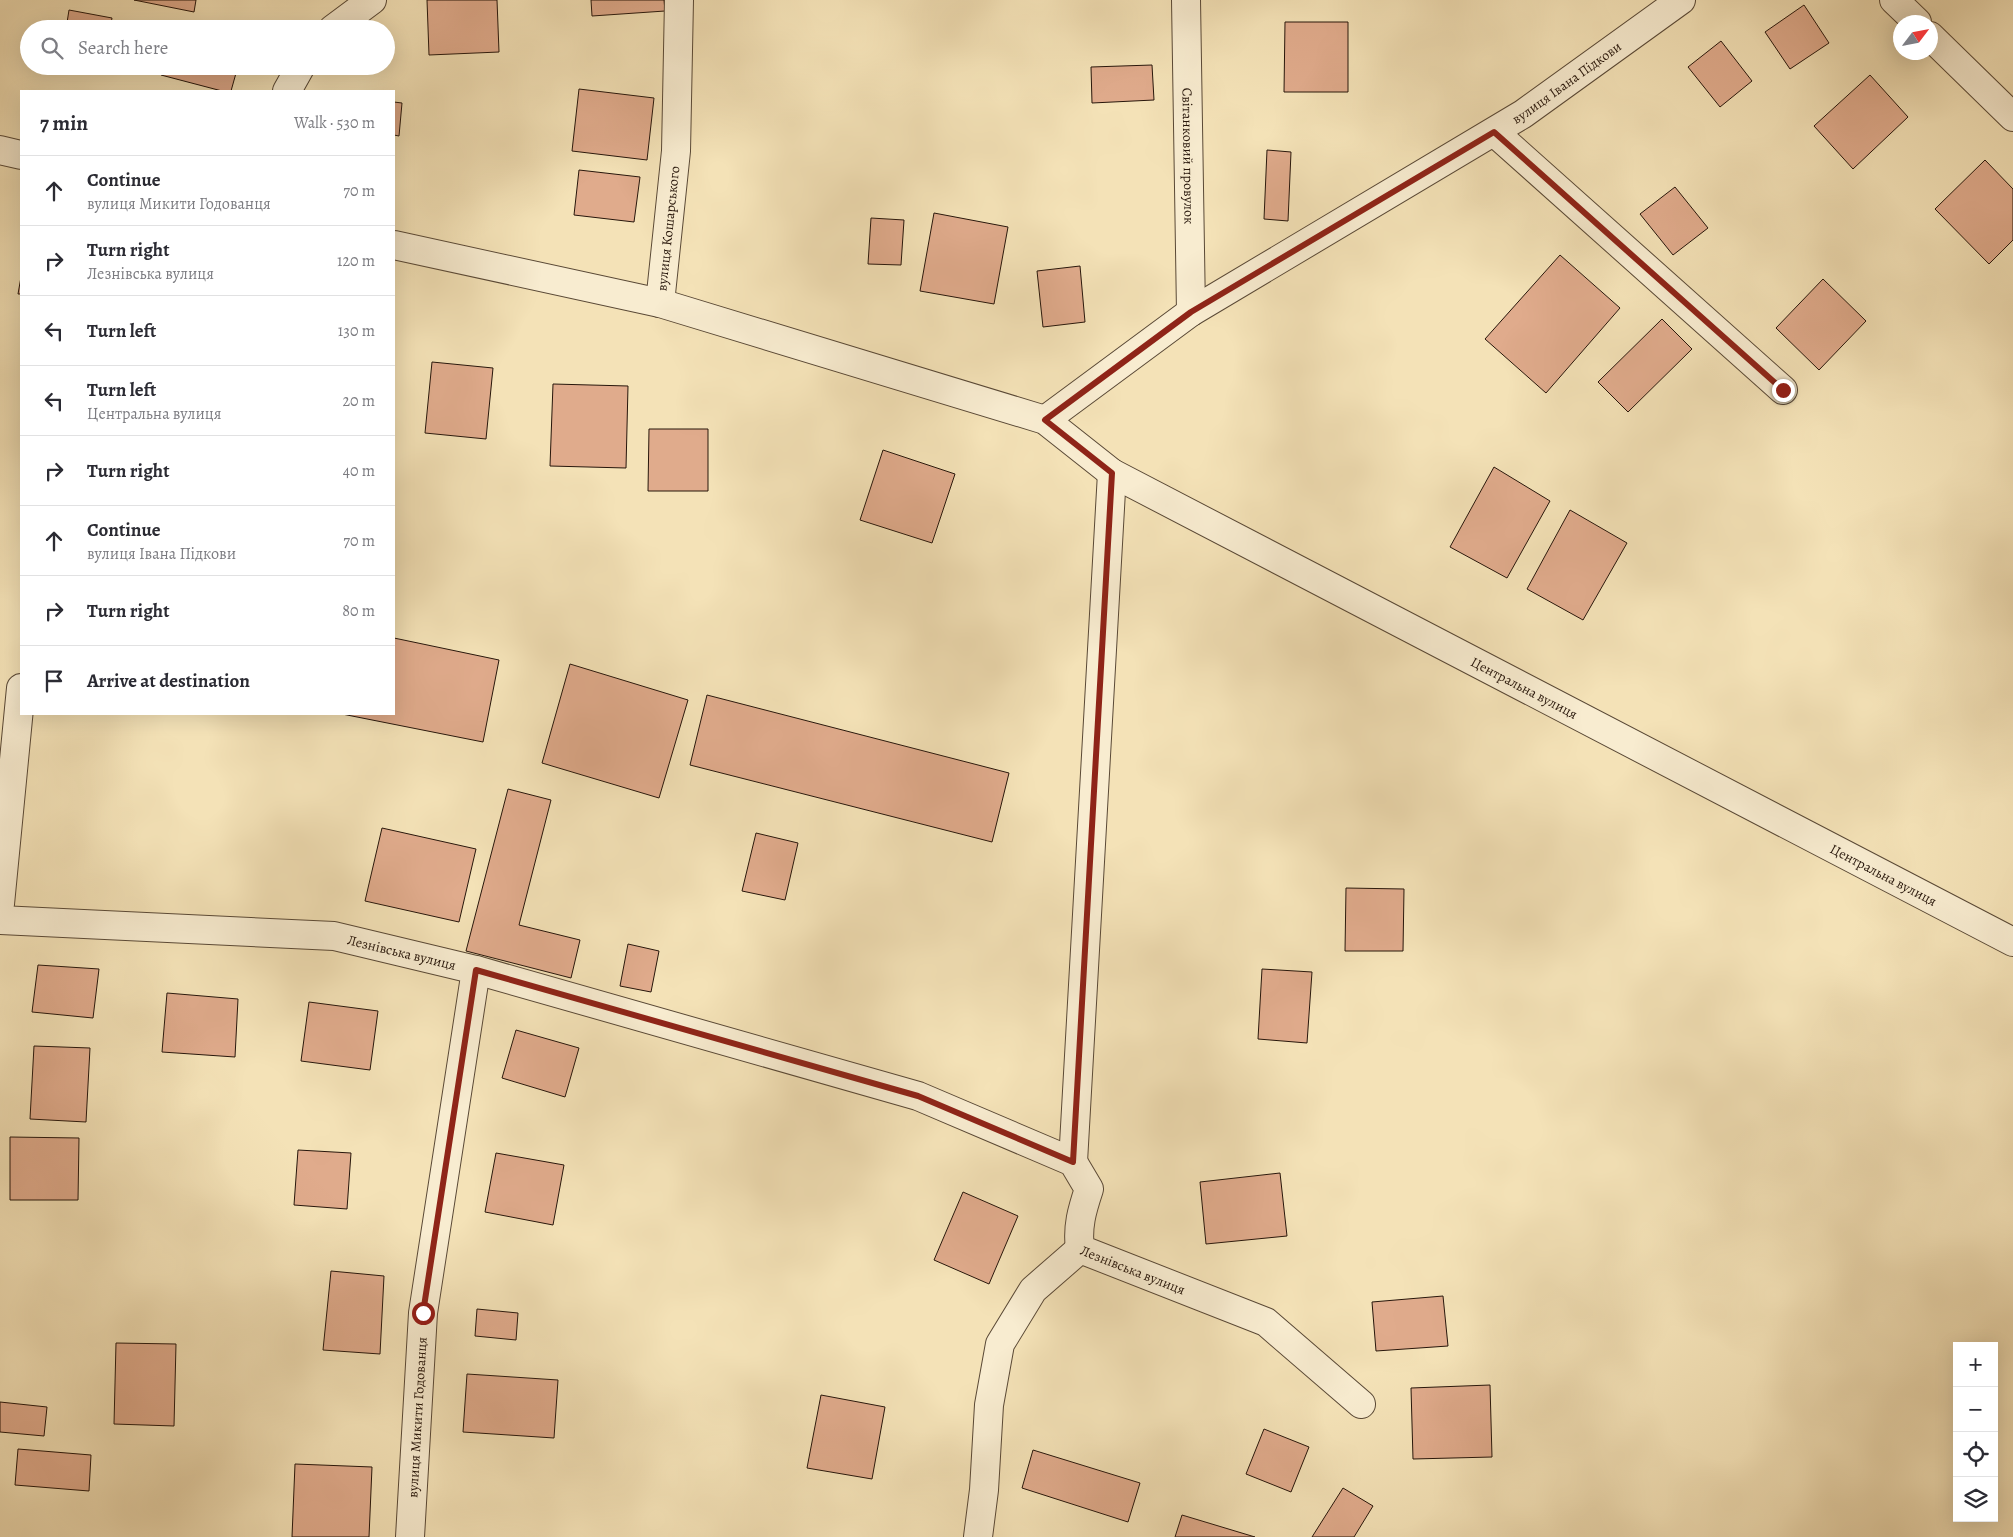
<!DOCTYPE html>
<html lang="en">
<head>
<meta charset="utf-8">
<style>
  body { margin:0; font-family:Alegreya,serif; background:#f7f7f7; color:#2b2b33 }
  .controls { position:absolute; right:15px; bottom:15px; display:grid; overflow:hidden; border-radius:0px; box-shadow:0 5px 20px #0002 }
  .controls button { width:45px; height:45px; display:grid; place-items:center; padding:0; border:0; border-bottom:1px solid #e1e1e2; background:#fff; color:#2b2b33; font:25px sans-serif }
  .compass { position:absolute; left:1893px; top:15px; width:45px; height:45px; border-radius:50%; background:#fff; box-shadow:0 5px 20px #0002; rotate:58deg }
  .stop { position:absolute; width:15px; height:15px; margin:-11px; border:4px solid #8f2418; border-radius:50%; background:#fff }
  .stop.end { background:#8f2418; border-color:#fff; box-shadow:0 1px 5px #0008 }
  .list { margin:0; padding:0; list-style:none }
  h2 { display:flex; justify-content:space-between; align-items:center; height:65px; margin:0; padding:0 20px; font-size:21px }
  h2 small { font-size:16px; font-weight:400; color:#7c7c81 }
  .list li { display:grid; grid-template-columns:32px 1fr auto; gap:15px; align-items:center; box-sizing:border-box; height:70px; padding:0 20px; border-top:1px solid #e1e1e2 }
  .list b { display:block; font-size:19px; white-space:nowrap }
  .list p { margin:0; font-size:16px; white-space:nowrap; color:#7c7c81 }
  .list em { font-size:16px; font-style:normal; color:#7c7c81 }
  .icon { flex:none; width:28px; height:28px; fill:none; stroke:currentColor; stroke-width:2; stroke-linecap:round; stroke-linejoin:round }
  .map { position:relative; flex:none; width:2013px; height:1537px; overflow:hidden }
  .search { position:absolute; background:#fff; box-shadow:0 5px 20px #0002; left:20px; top:20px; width:375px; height:55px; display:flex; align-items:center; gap:12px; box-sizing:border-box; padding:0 18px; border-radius:28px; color:#7c7c81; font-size:19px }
  .panel { position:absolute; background:#fff; box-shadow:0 5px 20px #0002; left:20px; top:90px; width:375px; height:625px; border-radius:0px }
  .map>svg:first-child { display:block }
  .building { fill:#e0ab8c; stroke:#27160b }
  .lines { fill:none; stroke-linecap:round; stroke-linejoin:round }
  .minor-casing { stroke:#5a4936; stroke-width:30 }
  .minor { stroke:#f8ecd0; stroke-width:28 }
  .route { stroke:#8f2418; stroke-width:6 }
  .labels { text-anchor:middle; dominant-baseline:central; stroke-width:4; stroke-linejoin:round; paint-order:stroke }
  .street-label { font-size:14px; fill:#27160b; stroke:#f8ecd0 }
</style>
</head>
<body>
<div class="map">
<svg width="2013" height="1537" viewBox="0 0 2013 1537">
  <rect width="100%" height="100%" fill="#f4e2b7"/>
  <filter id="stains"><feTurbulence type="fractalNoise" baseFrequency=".004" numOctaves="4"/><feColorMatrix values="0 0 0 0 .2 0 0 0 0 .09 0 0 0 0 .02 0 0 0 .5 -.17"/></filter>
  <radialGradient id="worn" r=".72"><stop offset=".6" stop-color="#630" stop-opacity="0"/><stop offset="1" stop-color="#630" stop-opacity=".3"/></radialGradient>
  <path class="building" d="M 134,0 L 196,0 L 194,12 Z
    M 427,0 L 497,0 L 499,52 L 429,55 Z
    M 591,0 L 664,0 L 665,11 L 592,16 Z
    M 1804,5 L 1829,43 L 1790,69 L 1765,32 Z
    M 69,10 L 112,18 L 110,29 L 66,29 Z
    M 175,21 L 204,29 L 173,29 Z
    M 1285,22 L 1348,22 L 1348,92 L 1284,92 Z
    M 1721,41 L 1752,81 L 1720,107 L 1688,67 Z
    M 1152,65 L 1154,100 L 1092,103 L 1091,67 Z
    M 76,66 L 103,66 L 102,71 Z
    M 163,66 L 238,66 L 231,91 L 222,91 L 161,75 Z
    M 1870,75 L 1908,117 L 1853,169 L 1814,126 Z
    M 579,89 L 654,98 L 647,160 L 572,151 Z
    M 394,102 L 402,103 L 399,136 L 394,135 Z
    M 1267,150 L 1291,152 L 1288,221 L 1264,219 Z
    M 1985,160 L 2013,189 L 2013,240 L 1989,264 L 1935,209 Z
    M 579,170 L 640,177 L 634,222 L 574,215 Z
    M 1675,187 L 1708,228 L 1673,255 L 1640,214 Z
    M 934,213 L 1008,227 L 994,304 L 920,291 Z
    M 871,218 L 904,220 L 901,265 L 868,264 Z
    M 1560,255 L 1620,308 L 1546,393 L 1485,339 Z
    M 1080,266 L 1085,322 L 1043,327 L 1037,271 Z
    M 21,277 L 21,294 L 18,294 Z
    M 1823,279 L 1866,321 L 1819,370 L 1776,328 Z
    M 1662,319 L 1692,349 L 1628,412 L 1598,382 Z
    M 432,362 L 493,368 L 486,439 L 425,433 Z
    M 553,384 L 628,386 L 626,468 L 550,466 Z
    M 649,429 L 708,429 L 708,491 L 648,491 Z
    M 883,450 L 955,474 L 932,543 L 860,520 Z
    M 1494,467 L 1550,501 L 1507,578 L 1450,547 Z
    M 1570,510 L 1627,543 L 1583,620 L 1527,589 Z
    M 394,638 L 499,660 L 483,742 L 342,714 L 394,714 Z
    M 570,664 L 688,700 L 659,798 L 542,763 Z
    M 707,695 L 1009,773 L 992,842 L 690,765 Z
    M 508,789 L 551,800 L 519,925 L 580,940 L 571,978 L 466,951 Z
    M 382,828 L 476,849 L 459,922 L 365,901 Z
    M 756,833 L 798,843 L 785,900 L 742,891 Z
    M 1346,888 L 1404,889 L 1403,951 L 1345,951 Z
    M 628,944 L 659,951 L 651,992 L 620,986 Z
    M 38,965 L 99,969 L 93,1018 L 32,1012 Z
    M 1262,969 L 1312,972 L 1307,1043 L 1258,1039 Z
    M 167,993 L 238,999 L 235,1057 L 162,1052 Z
    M 309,1002 L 378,1011 L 370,1070 L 301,1061 Z
    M 516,1030 L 579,1048 L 565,1097 L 502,1078 Z
    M 34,1046 L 90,1048 L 86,1122 L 30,1119 Z
    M 10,1137 L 79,1138 L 78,1200 L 10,1200 Z
    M 298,1150 L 351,1153 L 347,1209 L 294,1205 Z
    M 496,1153 L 564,1165 L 553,1225 L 485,1212 Z
    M 1280,1173 L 1287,1236 L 1206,1244 L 1200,1182 Z
    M 963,1192 L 1018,1216 L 989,1284 L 934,1260 Z
    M 331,1271 L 384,1276 L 380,1354 L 323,1350 Z
    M 1443,1296 L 1448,1346 L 1376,1351 L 1372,1302 Z
    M 477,1309 L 518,1313 L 516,1340 L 475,1336 Z
    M 116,1343 L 176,1344 L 174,1426 L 114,1424 Z
    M 467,1374 L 558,1380 L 554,1438 L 463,1432 Z
    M 1490,1385 L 1492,1457 L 1413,1459 L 1411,1388 Z
    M 821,1395 L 885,1407 L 872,1479 L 807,1468 Z
    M 0,1402 L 47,1407 L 44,1436 L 0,1432 Z
    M 1264,1429 L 1309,1447 L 1291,1492 L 1246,1474 Z
    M 18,1449 L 91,1455 L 89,1491 L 15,1485 Z
    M 1033,1450 L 1140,1483 L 1128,1522 L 1022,1488 Z
    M 295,1464 L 372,1467 L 369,1537 L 292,1537 Z
    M 1343,1488 L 1373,1506 L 1354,1537 L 1312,1537 Z
    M 1182,1515 L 1255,1537 L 1175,1537 Z"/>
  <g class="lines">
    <defs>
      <g id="minor">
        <path id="s1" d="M 1186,0 L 1191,312"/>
        <path d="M 1894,0 L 1917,22"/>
        <path d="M 333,29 L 372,0"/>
        <path d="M 1930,36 L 2013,117"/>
        <path d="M 287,91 L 301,66"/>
        <path d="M 1494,132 L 1783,390"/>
        <path d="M 0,150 L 21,155"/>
        <path id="s2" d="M 394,245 L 660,303 L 1045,420 L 1112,473 L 2013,942"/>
        <path id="s3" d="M 660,303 L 676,151 L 679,0"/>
        <path id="s4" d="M 1045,420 L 1191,312 L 1523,114 L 1681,0"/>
        <path d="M 0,904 L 21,688"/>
        <path id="s5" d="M 0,920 L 334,936 L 476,970 L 918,1096 L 1073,1162 L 1089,1189 C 1082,1210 1077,1227 1080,1249 L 1266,1322 L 1361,1404"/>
        <path d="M 1073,1162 L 1112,473"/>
        <path id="s6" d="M 410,1537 L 423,1313 L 476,970"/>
        <path d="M 978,1537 L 984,1490 L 989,1405 L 1000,1344 L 1033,1290 L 1080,1249"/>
      </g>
    </defs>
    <use href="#minor" class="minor-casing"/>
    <use href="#minor" class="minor"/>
  </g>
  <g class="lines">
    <path class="route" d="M 423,1313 L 476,970 L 918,1096 L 1073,1162 L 1112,473 L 1045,420 L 1191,312 L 1494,132 L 1783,390"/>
  </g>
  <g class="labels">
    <g class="street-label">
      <text stroke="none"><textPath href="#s4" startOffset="622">вулиця Івана Підкови</textPath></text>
      <text stroke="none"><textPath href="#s1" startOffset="156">Світанковий провулок</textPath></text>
      <text stroke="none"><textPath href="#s3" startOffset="75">вулиця Кошарського</textPath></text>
      <text stroke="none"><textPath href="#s2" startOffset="1225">Центральна вулиця</textPath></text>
      <text stroke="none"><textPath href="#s2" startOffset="1630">Центральна вулиця</textPath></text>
      <text stroke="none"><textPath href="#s5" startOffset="404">Лезнівська вулиця</textPath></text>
      <text stroke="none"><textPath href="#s5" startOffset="1258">Лезнівська вулиця</textPath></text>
      <text stroke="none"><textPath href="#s6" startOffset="120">вулиця Микити Годованця</textPath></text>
    </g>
  </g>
  <rect width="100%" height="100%" filter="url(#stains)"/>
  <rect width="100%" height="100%" fill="url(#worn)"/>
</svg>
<div class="controls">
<button>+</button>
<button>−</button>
<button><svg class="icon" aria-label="locate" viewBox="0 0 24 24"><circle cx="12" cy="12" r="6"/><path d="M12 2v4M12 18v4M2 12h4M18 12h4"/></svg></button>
<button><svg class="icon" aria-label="layers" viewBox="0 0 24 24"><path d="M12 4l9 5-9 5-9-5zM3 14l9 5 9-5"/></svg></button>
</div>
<svg class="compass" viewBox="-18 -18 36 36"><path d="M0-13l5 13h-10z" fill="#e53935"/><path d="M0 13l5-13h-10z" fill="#7c7c81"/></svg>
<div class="stop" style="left:423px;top:1313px"></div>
<div class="stop end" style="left:1783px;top:390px"></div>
<div class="search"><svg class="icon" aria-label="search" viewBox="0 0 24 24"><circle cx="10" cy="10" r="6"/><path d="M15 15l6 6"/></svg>Search here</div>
<section class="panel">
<h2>7 min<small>Walk · 530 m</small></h2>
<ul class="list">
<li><svg class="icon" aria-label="ahead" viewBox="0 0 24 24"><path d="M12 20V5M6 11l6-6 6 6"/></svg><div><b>Continue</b><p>вулиця Микити Годованця</p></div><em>70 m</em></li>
<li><svg class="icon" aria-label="right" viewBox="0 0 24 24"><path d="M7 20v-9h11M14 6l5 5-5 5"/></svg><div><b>Turn right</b><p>Лезнівська вулиця</p></div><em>120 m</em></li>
<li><svg class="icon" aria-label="left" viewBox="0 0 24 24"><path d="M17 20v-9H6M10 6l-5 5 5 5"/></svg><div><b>Turn left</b></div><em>130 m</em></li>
<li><svg class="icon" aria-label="left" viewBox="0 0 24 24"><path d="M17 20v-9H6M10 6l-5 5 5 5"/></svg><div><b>Turn left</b><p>Центральна вулиця</p></div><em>20 m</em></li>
<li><svg class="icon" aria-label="right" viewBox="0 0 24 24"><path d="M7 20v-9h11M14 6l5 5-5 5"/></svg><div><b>Turn right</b></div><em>40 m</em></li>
<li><svg class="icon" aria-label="ahead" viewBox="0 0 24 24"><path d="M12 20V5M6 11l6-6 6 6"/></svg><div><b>Continue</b><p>вулиця Івана Підкови</p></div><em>70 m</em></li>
<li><svg class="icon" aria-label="right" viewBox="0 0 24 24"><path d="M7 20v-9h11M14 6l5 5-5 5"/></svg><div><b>Turn right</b></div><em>80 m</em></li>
<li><svg class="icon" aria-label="arrive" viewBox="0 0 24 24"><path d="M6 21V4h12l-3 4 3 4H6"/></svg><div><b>Arrive at destination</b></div></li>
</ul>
</section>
</div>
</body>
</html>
